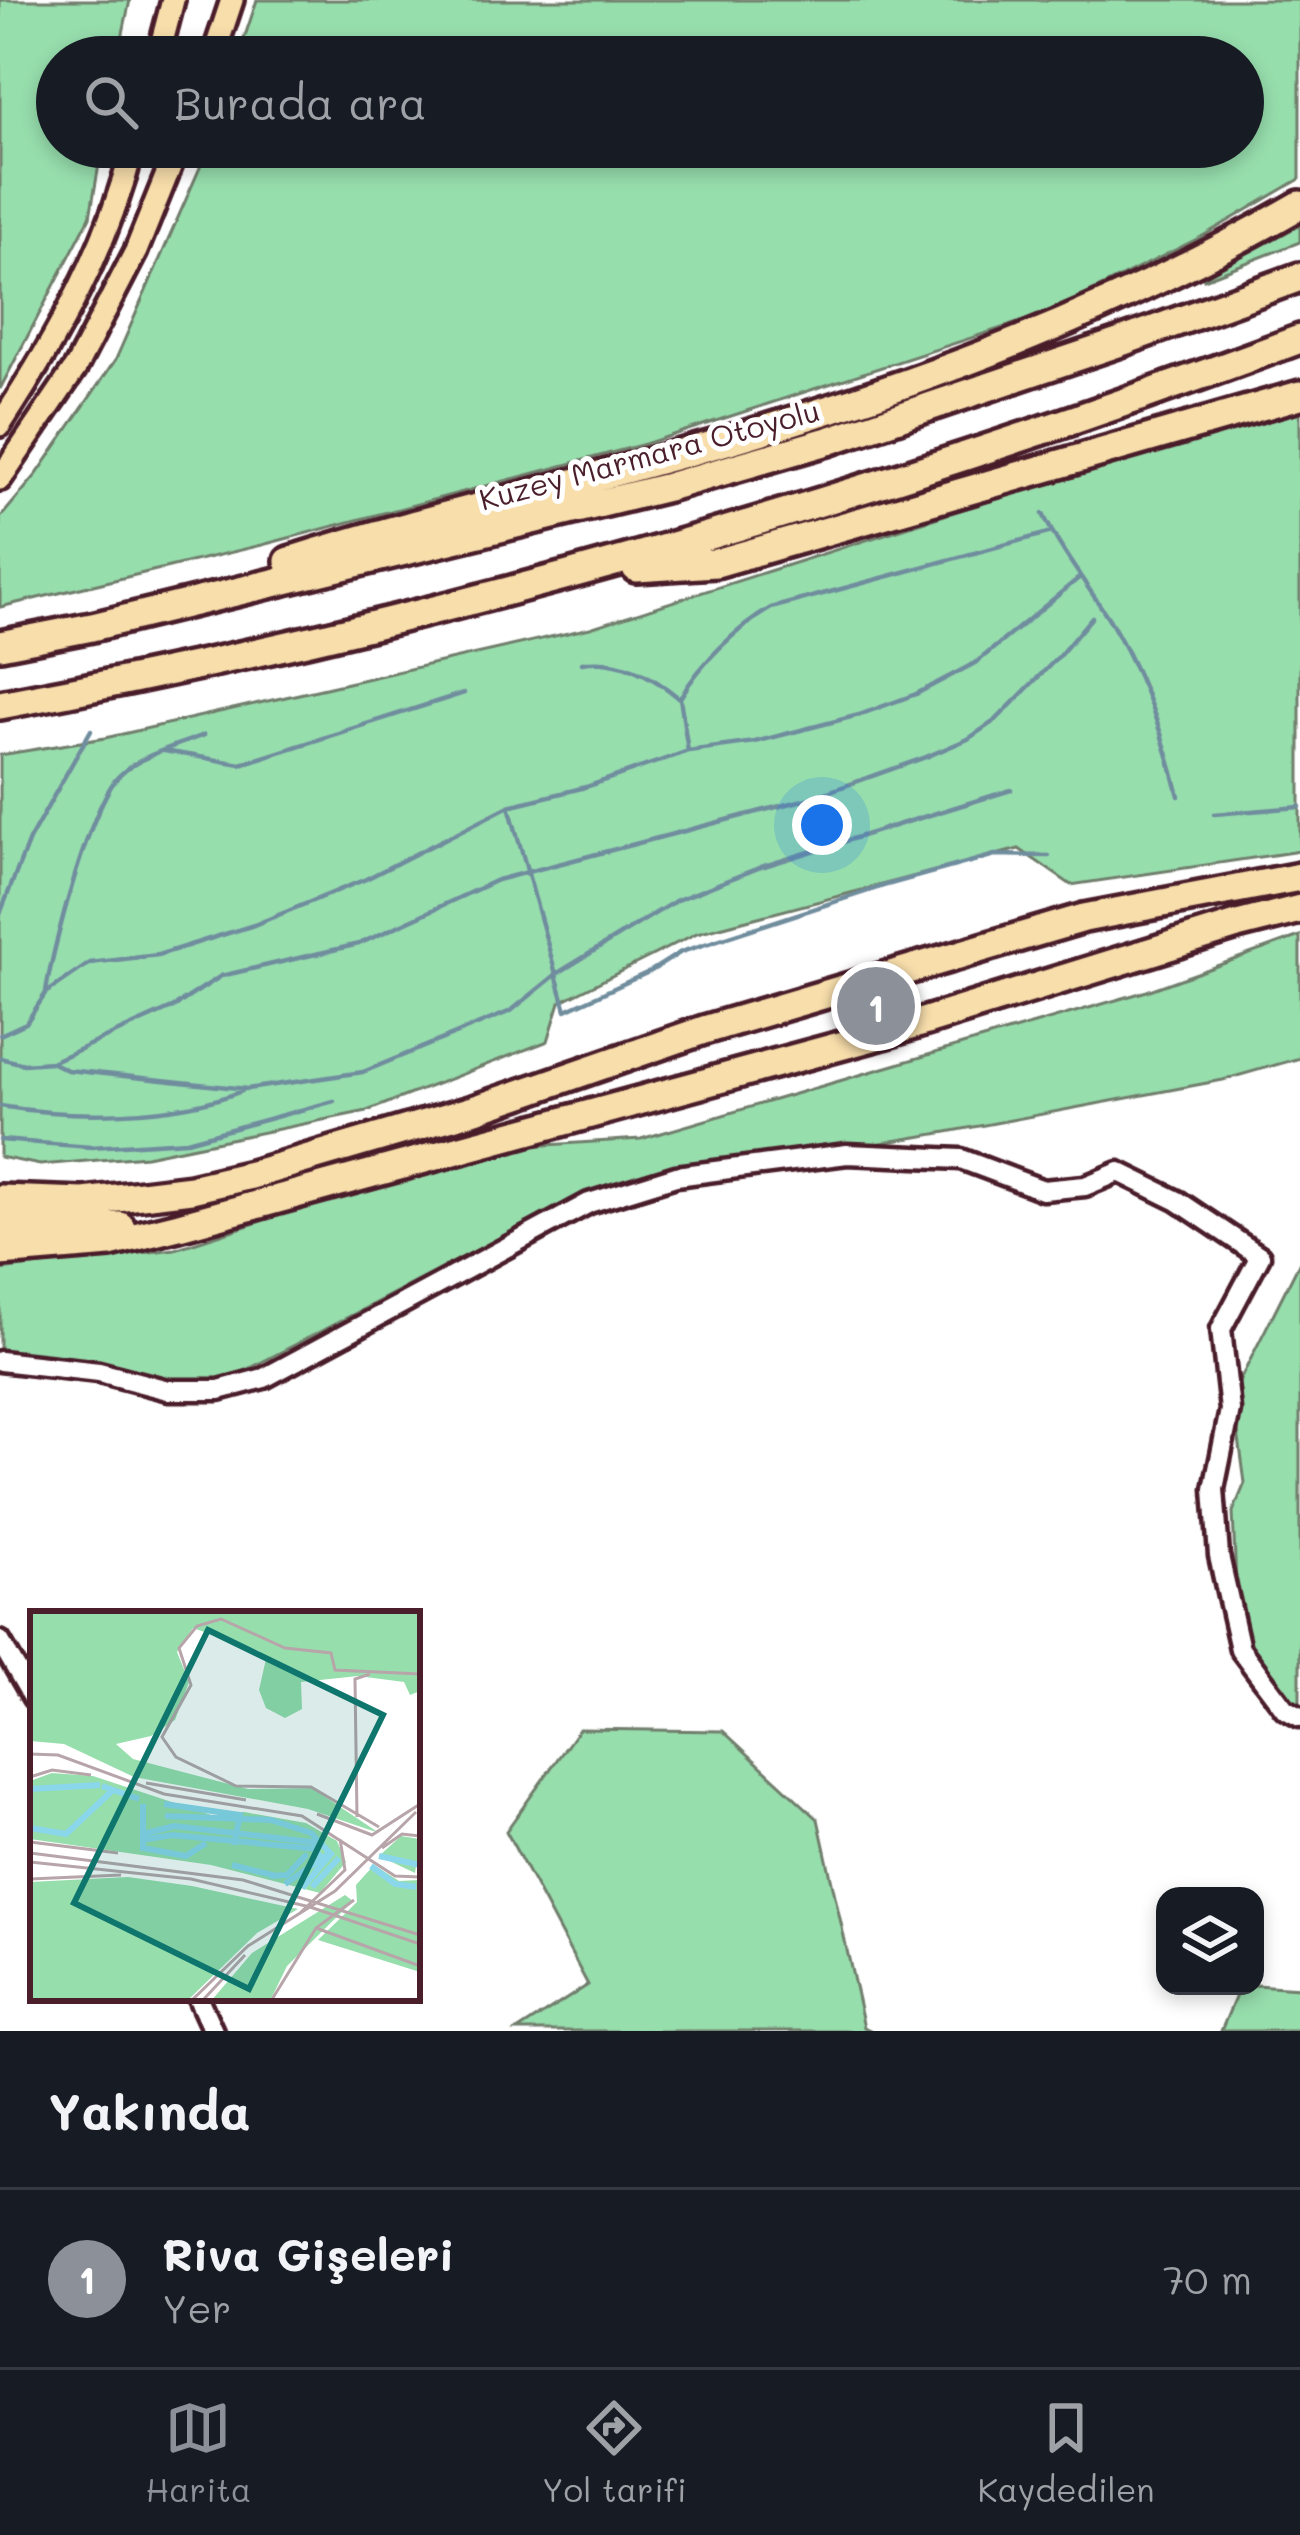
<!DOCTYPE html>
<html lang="tr">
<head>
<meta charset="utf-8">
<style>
  body { margin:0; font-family:Mali,sans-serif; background:#242831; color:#f1f3f6 }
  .controls { position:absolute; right:36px; bottom:36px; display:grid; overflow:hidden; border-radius:24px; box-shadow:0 6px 18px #0003 }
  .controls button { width:108px; height:108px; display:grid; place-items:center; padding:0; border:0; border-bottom:3px solid #363941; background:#171b24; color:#f1f3f6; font:60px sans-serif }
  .you { position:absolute; left:822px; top:825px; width:42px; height:42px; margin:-30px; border:9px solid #fff; border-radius:50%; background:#1a73e8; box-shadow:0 0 0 18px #1a73e833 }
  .badge { display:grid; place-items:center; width:78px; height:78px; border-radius:50%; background:#8c9099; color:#fff; font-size:39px; font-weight:700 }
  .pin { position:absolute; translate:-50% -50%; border:6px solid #fff; box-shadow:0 3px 12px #0006 }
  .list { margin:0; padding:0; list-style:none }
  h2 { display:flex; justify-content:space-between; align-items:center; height:156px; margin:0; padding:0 48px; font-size:51px }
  h2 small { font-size:39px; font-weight:400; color:#9ea1a6 }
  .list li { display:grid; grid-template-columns:78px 1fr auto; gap:36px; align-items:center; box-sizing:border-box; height:180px; padding:0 48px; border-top:3px solid #363941 }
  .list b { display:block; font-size:45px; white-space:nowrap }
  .list p { margin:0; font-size:39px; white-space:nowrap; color:#9ea1a6 }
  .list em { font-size:39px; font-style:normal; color:#9ea1a6 }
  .icon { flex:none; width:66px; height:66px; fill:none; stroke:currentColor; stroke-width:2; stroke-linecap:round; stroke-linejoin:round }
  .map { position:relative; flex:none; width:1300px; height:2031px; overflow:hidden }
  .search { position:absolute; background:#171b24; box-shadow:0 6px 18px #0003; left:36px; right:36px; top:36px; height:132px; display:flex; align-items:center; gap:30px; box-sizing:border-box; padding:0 42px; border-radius:66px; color:#9ea1a6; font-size:45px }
  .sheet { height:336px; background:#171b24 }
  nav { display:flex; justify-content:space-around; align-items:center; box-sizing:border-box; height:168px; border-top:3px solid #363941; background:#171b24; font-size:33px; color:#9ea1a6 }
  nav a { display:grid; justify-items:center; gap:6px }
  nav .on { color:#8c9099 }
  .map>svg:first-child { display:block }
  .green { fill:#97dead; stroke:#707e6c; stroke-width:3 }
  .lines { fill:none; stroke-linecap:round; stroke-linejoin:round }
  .stream { stroke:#708d9e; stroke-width:4.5 }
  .minor-casing { stroke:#4a1f2b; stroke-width:27 }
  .major-casing { stroke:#4a1f2b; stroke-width:30 }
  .highway-casing { stroke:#4a1f2b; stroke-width:36 }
  .minor { stroke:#fff; stroke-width:18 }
  .major { stroke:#f8deab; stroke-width:21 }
  .highway { stroke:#f8deab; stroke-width:27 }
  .labels { text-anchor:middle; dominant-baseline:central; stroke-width:10; stroke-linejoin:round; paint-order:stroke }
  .street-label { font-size:30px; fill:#4a1f2b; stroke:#fff }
  .inset-river { fill:none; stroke:#8ad6eb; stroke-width:6 }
  .inset-road { fill:none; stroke:#b7a5aa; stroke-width:3 }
  .view { fill:#0f766e; fill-opacity:0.15; stroke:#0f766e; stroke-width:6 }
  .inset-edge { fill:none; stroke:#4a1f2b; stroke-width:6 }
</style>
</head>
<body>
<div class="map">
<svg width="1300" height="2031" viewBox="0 0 1300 2031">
  <rect width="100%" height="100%" fill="#fff"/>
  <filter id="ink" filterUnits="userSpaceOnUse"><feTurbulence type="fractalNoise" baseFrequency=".00833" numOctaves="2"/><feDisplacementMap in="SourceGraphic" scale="24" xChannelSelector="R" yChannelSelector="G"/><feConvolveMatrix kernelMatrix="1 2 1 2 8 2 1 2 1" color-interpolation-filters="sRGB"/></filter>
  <g filter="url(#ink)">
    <path class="green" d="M 0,0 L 130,0 L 118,57 L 57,57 L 57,147 L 102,147 L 90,217 L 0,389 Z
      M 257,0 L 1300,0 L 1300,179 L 1201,237 L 1051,312 L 645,444 L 262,545 L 0,607 L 0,518 L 37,474 L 116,359 L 209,147 L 1243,147 L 1243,57 L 238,57 Z
      M 1300,225 L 1300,242 L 1204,279 L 1203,277 Z
      M 1300,412 L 1300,851 L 1071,885 L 1019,849 L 697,933 L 560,1002 L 548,1041 L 367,1111 L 146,1156 L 40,1165 L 0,1157 L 0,755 L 105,738 L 590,628 L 1036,486 Z
      M 1300,936 L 1300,1058 L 1223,1080 L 947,1132 L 588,1192 L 214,1387 L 0,1356 L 0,1270 L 175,1249 L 484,1149 L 641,1139 L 1147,991 Z
      M 1300,1261 L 1300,1705 L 1287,1697 L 1255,1660 L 1237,1609 L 1233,1512 L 1245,1483 L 1233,1394 Z
      M 579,1729 L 723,1731 L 818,1819 L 864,2027 L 872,2031 L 517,2031 L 588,1985 L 506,1831 Z
      M 1255,1985 L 1300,1988 L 1300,2031 L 1221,2031 L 1240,1986 Z"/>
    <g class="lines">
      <path class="stream" d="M 1043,514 C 1061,552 1087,584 1109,619 C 1141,673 1164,735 1179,796
        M 582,663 C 619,657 651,675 679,698
        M 164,751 L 241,764 L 464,693
        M 688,751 L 680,698 C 701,663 735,629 771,608 L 1052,532
        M 509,806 L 566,1010 L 651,971 L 681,952 L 883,886 L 995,855 L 1049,856
        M 1214,814 L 1300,807
        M 0,914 L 29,840 L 91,730
        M 46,992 C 52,949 91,802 120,775 C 141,755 178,745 204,735
        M 0,1035 L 26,1023 L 46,993 L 90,963 L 158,955 L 254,925 L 366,879 L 509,806 L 586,787 L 688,751 L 755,742 L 859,715 L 916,694 L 977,662 L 1080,577
        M 0,1058 L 24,1064 L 51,1062 L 172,1008 L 221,976 L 359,944 L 497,880 L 811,798 L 926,757 L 968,739 L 996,720 L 1059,656 L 1092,617
        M 51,1062 L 67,1070 L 247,1089 L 363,1072 L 511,1011 L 558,973 L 677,900 L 761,867 L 1011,790
        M 0,1106 C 72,1118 174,1118 242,1091
        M 0,1140 L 91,1147 L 187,1141 L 334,1101"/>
      <defs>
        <path id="minor" d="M 0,1361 L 99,1372 L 168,1390 L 219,1390 L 264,1378 L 589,1203 L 676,1176 L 847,1154 L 961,1159 L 1043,1190 L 1085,1186 L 1119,1172 L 1178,1201 L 1260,1256 L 1221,1329 L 1230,1410 L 1214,1489 L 1219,1556 L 1240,1649 L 1285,1709 L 1300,1717
          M 0,1641 L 33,1698
          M 198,1998 L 213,2031"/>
        <path id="major" d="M 158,57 L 173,0
          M 213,57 L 232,0
          M 0,425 C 57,338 107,249 133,147
          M 0,479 L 76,367 L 136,251 L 178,147"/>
        <path id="highway" d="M 289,561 C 411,522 536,494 659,460 C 882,399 1099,321 1300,205
          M 636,568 L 716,563 L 1300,395
          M 0,645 L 92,627 L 668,487 L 828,441 L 1121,342 L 1300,277
          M 0,705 C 443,623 878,496 1300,339
          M 0,1199 L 84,1202 L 191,1189 L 251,1175 L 476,1109 L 704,1030 L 1084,918 L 1300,877
          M 0,1225 L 120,1226
          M 0,1252 L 110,1243 L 179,1226 L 884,1034 L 1237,925 L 1300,909"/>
      </defs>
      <use href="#minor" class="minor-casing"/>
      <use href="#major" class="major-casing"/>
      <use href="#highway" class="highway-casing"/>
      <use href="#minor" class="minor"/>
      <use href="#major" class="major"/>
      <use href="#highway" class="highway"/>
    </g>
  </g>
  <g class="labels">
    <g class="street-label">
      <text transform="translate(649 454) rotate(-15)">Kuzey Marmara Otoyolu</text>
    </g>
  </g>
  <g transform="translate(30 1611)">
    <rect width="390" height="390" fill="#fff"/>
    <path d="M 0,0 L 390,0 L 390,80 L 380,84 L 374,71 L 328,65 L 271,71 L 272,98 L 255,107 L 236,97 L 229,79 L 236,48 L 229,40 L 163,17 L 147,41 L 159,71 L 145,109 L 121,125 L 86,133 L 103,148 L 218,178 L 282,177 L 349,222 L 278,198 L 104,166 L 34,133 L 0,130 ZM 22,162 L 63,165 L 187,206 L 214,201 L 276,212 L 307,230 L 316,251 L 290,282 L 181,254 L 0,228 L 0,170 ZM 371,225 L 390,228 L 385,262 L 349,245 ZM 344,254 L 369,270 L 390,269 L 390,361 L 288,329 L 327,291 L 326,274 ZM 98,266 L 162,275 L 268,298 L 227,322 L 157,390 L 0,390 L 0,271 ZM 315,284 L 323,290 L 257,355 L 240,390 L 181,390 L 222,342 Z" fill="#97dead"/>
    <path class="inset-river" d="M 72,175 L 109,188M 0,178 L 70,174M 134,193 L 210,204 L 204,234M 135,205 L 241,209 L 281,222 L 301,243 L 272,277M 0,217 L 36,223 L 83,179M 113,223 L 144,215 L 282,231 L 290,246M 112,229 L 142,224 L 287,238M 113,237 L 156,245 L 176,232M 113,240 L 113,193M 349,245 L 390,254M 202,254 L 246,265M 341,255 L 365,273 L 386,276M 240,265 L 257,264 L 277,243M 255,273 L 300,242M 282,276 L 309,247"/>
    <path class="inset-road" d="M 0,143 L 28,144 L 134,183 L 272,205 L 365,265 L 390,266M 0,166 L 22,159 L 61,164M 116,172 L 216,189M 287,203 L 342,224 L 390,193M 327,206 L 325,68 L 340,63M 349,216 L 281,176 L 206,175 L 146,146 L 132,126 L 161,74 L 149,37 L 167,15 L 191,8 L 255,37 L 301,42 L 305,59 L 390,63M 0,231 L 88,242M 352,237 L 372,223 L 390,225M 0,242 L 213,269 L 390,324M 0,251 L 161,268 L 280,296 L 390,333M 0,268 L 91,264M 269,303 L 315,259 L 310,228M 286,317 L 390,355M 161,390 L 218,335 L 305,280 L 386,201M 172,390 L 215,344M 241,390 L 286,317 L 324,289"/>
    <path class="view" d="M 178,19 L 353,104 L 219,378 L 44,292 Z"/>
    <rect width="390" height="390" class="inset-edge"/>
  </g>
</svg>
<div class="controls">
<button><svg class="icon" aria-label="layers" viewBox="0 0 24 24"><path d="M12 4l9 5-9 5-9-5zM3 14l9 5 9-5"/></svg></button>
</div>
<div class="you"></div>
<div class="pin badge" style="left:876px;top:1006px">1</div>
<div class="search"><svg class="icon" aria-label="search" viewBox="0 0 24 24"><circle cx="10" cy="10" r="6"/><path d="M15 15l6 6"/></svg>Burada ara</div>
</div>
<section class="sheet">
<h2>Yakında<small></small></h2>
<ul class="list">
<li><span class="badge">1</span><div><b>Riva Gişeleri</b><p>Yer</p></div><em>70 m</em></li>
</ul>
</section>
<nav>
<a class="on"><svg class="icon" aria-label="map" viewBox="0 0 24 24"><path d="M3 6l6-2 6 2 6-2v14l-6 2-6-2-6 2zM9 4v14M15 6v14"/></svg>Harita</a>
<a><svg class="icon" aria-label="directions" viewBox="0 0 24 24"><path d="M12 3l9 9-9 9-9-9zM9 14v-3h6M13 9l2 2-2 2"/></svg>Yol tarifi</a>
<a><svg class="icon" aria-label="saved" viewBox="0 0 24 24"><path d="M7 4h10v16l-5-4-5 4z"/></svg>Kaydedilen</a>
</nav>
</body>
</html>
